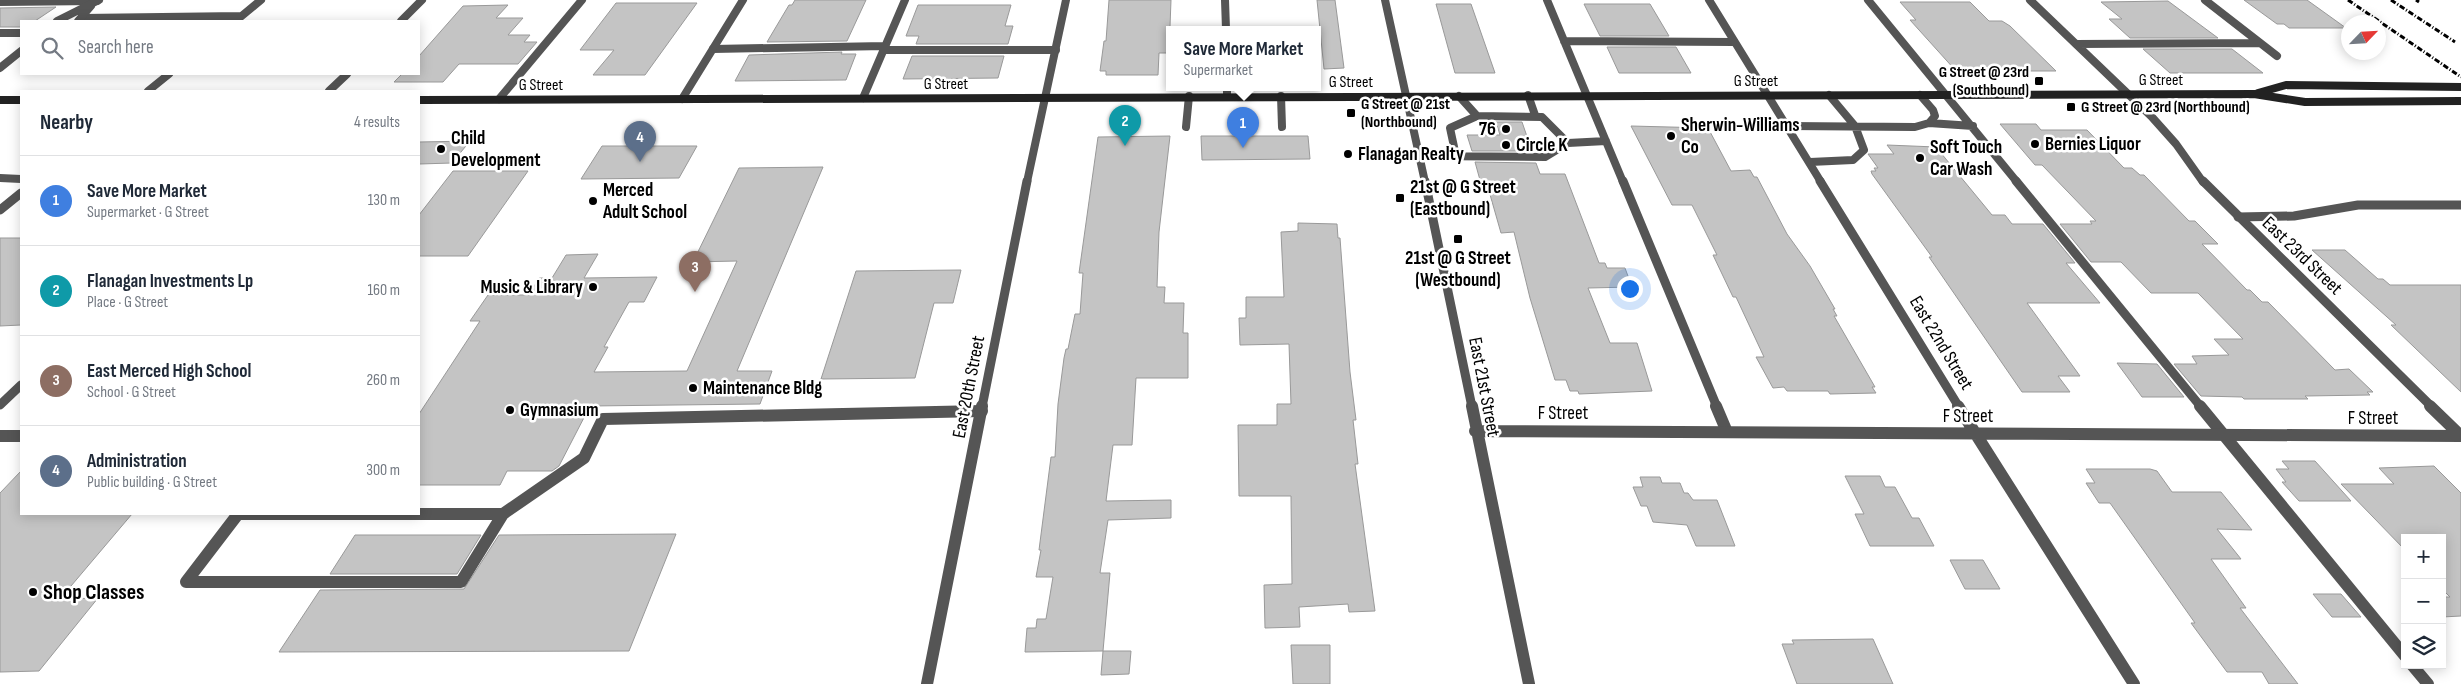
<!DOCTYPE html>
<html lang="en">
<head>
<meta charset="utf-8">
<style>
  body { margin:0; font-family:"Sofia Sans Condensed",sans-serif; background:#f2f2f3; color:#1f2937 }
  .controls { position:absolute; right:15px; bottom:15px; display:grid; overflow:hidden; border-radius:0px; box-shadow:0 2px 12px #0003 }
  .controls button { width:45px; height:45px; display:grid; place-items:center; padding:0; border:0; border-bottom:1px solid #e0e1e3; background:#fff; color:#1f2937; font:25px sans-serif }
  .compass { position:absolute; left:2341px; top:15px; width:45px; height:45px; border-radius:50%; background:#fff; box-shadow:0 2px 12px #0003; rotate:65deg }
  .you { position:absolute; left:1629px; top:288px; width:18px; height:18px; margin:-12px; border:4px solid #fff; border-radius:50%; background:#1a73e8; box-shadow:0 0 0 8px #1a73e833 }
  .badge { display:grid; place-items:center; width:32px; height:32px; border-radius:50%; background:#b45309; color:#fff; font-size:16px; font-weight:700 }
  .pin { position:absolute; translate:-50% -41px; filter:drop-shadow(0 1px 2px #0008) }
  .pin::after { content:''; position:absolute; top:26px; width:18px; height:15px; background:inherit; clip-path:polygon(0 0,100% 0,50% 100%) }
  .popup { position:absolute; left:1166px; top:26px; width:155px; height:65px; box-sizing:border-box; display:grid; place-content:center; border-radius:0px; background:#fff; filter:drop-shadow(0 1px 4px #0005); font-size:16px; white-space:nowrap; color:#747a83 }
  .popup b { font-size:19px; color:#1f2937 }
  .popup::after { content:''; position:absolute; left:50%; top:100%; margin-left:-10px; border:10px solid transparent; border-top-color:#fff }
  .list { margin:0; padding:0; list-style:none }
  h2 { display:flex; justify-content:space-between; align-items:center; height:65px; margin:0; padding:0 20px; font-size:21px }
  h2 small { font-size:16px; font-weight:400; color:#747a83 }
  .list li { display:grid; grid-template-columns:32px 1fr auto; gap:15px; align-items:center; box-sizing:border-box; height:90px; padding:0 20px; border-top:1px solid #e0e1e3 }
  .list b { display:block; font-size:19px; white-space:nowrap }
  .list p { margin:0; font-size:16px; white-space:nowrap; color:#747a83 }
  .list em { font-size:16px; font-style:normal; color:#747a83 }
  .icon { flex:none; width:28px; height:28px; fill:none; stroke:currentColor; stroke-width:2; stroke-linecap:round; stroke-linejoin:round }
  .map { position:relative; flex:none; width:2461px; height:684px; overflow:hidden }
  .search { position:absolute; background:#fff; box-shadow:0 2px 12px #0003; left:20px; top:20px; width:400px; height:55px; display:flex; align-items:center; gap:12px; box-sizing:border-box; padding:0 18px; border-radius:0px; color:#747a83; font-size:19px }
  .panel { position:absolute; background:#fff; box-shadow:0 2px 12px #0003; left:20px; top:90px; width:400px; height:425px; border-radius:0px }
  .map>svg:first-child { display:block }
  .building { fill:#c4c4c4; stroke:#999 }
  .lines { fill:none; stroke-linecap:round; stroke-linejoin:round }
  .service-far2 { stroke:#555; stroke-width:8 }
  .service-far1 { stroke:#555; stroke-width:9 }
  .service { stroke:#555; stroke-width:12 }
  .minor-far2 { stroke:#555; stroke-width:8 }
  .minor-far1 { stroke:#555; stroke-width:9 }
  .minor { stroke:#555; stroke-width:12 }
  .tertiary { stroke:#555; stroke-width:8 }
  .secondary { stroke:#222; stroke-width:8 }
  .rail { stroke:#000; stroke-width:3; stroke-dasharray:5.5 2 1 2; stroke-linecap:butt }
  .poi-dot { fill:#000; stroke:#fff; stroke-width:2 }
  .labels { text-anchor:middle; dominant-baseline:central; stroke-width:5; stroke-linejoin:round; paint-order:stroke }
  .far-poi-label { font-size:16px; font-weight:bold; fill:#000; stroke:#fff; text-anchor:start }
  .far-street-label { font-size:16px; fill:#000; stroke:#fff }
  .poi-label { font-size:19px; font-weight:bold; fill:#000; stroke:#fff; text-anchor:start }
  .street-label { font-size:19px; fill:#000; stroke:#fff }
  .near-poi-label { font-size:22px; font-weight:bold; fill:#000; stroke:#fff; text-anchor:start }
</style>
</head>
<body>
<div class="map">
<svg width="2461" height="684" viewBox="0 0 2461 684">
  <rect width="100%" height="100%" fill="#fff"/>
  <path class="building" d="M 795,0 L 866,0 L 847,41 L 767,42 L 789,5 L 792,5 Z
    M 1109,0 L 1171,0 L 1169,53 L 1159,53 L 1158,75 L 1106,75 L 1106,71 L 1100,71 L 1104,41 L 1106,41 Z
    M 1317,0 L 1335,0 L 1344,68 L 1324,69 Z
    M 2244,0 L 2307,0 L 2346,28 L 2289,28 L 2284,24 L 2277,24 Z
    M 2168,1 L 2218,38 L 2130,38 L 2109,19 L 2122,19 L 2101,2 Z
    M 1900,2 L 1970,2 L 1989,21 L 2002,21 L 2010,26 L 2056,71 L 1956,71 L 1910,20 L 1916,20 Z
    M 616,3 L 697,3 L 645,75 L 593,75 L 614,50 L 580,50 Z
    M 1436,4 L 1471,4 L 1495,73 L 1455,73 Z
    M 1584,4 L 1650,4 L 1669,36 L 1600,36 Z
    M 508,5 L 496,18 L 523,18 L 508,35 L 530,35 L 524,42 L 537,42 L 518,64 L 459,64 L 443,82 L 394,82 L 402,74 L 419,74 L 419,56 L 463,6 Z
    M 918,5 L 1011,5 L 1005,26 L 1013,26 L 1008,44 L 916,44 L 919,36 L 906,36 Z
    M 56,7 L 35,21 L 21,21 L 21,27 L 0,27 L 0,8 Z
    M 1607,47 L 1676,47 L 1691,73 L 1619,73 Z
    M 2143,49 L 2232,49 L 2263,73 L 2170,73 Z
    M 842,52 L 841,54 L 856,54 L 846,80 L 735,81 L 749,55 Z
    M 912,56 L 1004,56 L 998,78 L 903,79 Z
    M 1496,122 L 1522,122 L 1532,151 L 1472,151 L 1467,135 L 1500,135 Z
    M 2000,124 L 2036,124 L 2041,130 L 2087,130 L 2124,168 L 2132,168 L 2140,175 L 2144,175 L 2189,221 L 2195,221 L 2218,244 L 2202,244 L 2247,290 L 2250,290 L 2262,302 L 2268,302 L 2335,370 L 2349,369 L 2373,392 L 2367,392 L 2370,395 L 2305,396 L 2308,399 L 2244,399 L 2242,397 L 2201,396 L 2174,364 L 2197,364 L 2192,356 L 2229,355 L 2214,339 L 2243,339 L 2198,293 L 2151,293 L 2121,262 L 2091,262 L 2060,224 L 2092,224 L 2090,221 L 2096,221 L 2042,165 L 2035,165 Z
    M 1631,126 L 1708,128 L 1731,171 L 1750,170 L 1754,177 L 1757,177 L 1787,234 L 1810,266 L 1835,309 L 1833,309 L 1837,316 L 1834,316 L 1875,387 L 1872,387 L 1876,393 L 1830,394 L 1828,391 L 1787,391 L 1784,387 L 1773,388 L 1756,357 L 1764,357 L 1736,297 L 1733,297 L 1713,255 L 1717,255 L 1692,205 L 1672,205 Z
    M 1170,136 L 1159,232 L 1157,287 L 1165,287 L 1164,303 L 1184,303 L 1183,333 L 1188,333 L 1188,378 L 1136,378 L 1132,445 L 1113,445 L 1106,501 L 1171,500 L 1171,518 L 1108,520 L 1100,573 L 1110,573 L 1103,651 L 1025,652 L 1027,628 L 1036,628 L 1037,619 L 1046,619 L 1053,577 L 1036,577 L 1041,550 L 1039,550 L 1051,457 L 1055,457 L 1058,404 L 1064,358 L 1066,349 L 1068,349 L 1075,314 L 1080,314 L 1083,273 L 1079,273 L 1098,137 Z
    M 1201,136 L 1308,136 L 1310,159 L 1202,160 Z
    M 470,141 L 452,163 L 419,164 L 419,142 Z
    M 1887,145 L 1936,147 L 1992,215 L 2005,215 L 2012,224 L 2043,224 L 2075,263 L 2066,263 L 2100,303 L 2027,303 L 2080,376 L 2058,376 L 2070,392 L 2022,392 L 1929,257 L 1932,257 L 1872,174 L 1871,171 L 1876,171 L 1874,168 L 1878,168 L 1868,154 L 1894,154 Z
    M 602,146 L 697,146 L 679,178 L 581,179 Z
    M 1475,162 L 1536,163 L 1540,174 L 1565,174 L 1599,263 L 1605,263 L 1607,268 L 1625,268 L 1632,287 L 1588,288 L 1610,343 L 1637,343 L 1652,391 L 1579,394 L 1578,391 L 1570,391 L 1566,380 L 1555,380 L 1530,298 L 1514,232 L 1501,233 L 1489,191 L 1483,191 Z
    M 823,167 L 737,371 L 772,371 L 760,404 L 590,406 L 559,466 L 552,471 L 507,471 L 500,485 L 419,485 L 419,414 L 480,321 L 470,321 L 488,295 L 529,295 L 539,278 L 552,278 L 566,255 L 598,254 L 584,278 L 657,277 L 644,302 L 629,302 L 604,347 L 608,347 L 594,372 L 687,371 L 737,261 L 693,262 L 739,168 Z
    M 453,171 L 528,171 L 468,256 L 419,256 L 419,215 Z
    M 1298,223 L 1337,224 L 1338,238 L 1340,238 L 1350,372 L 1356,420 L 1353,420 L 1358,464 L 1355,464 L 1375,611 L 1349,612 L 1348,604 L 1299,607 L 1300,627 L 1265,628 L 1264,585 L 1292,584 L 1291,496 L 1239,496 L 1238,425 L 1277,425 L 1277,404 L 1291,404 L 1289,344 L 1240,345 L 1239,318 L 1246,318 L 1246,297 L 1284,297 L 1281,232 L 1298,231 Z
    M 0,238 L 21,238 L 21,325 L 0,326 Z
    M 2312,250 L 2345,250 L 2378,279 L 2383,279 L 2390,285 L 2461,285 L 2461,392 L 2391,325 L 2396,325 Z
    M 961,270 L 953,303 L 934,303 L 915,378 L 821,379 L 856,271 Z
    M 2117,363 L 2157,364 L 2184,397 L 2142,397 Z
    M 2282,461 L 2315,461 L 2351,501 L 2299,501 L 2282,482 L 2286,482 L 2276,469 L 2289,469 Z
    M 2434,466 L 2461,493 L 2461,616 L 2442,617 L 2442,597 L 2450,597 L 2442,589 L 2442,538 L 2405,538 L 2405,550 L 2341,484 L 2394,484 L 2379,468 Z
    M 2086,469 L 2150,469 L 2157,471 L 2172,492 L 2221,492 L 2252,530 L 2217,529 L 2241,559 L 2211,559 L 2246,608 L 2240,608 L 2298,684 L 2269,684 L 2262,672 L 2227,672 L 2191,623 L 2195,623 L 2110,503 L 2099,503 L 2086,483 L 2095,483 Z
    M 21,471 L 21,514 L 132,514 L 60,599 L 98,598 L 39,671 L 0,672 L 0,493 Z
    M 1845,476 L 1880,476 L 1885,487 L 1895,487 L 1912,518 L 1919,518 L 1934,546 L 1870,546 L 1855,514 L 1864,514 Z
    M 1640,477 L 1660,477 L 1662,483 L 1680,483 L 1684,493 L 1688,493 L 1693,500 L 1717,500 L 1735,546 L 1696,546 L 1687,525 L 1653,522 L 1647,506 L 1641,506 L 1633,487 L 1643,487 Z
    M 676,534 L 629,651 L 279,652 L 320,590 L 464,589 L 499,535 Z
    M 355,535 L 481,535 L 457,574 L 330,574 Z
    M 1950,560 L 1983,560 L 2000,589 L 1965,589 Z
    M 2313,594 L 2341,594 L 2361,617 L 2332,617 Z
    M 1873,639 L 1893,684 L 1797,684 L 1782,644 L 1794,644 L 1792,640 Z
    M 1291,645 L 1330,645 L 1330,684 L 1293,684 Z
    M 1103,651 L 1131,651 L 1129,674 L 1101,675 Z"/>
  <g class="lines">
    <path class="service-far2" d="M 1225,0 L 1226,29
      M 1547,0 L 1623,182
      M 1868,0 L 2017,182
      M 0,2 L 97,1
      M 83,18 L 241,16
      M 238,19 L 261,0
      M 0,33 L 21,33
      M 1564,41 L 1734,42
      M 713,49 L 885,46
      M 883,50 L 1056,50
      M 1227,87 L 1227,96
      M 148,91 L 169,74
      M 1528,95 L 1535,115
      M 1281,96 L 1282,127
      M 1459,96 L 1477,116
      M 863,98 L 905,0
      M 499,99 L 582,0
      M 1929,123 L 1973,126
      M 1788,126 L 1915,127 L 1929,123 L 1935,116 L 1933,110 L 1920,95
      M 1186,127 L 1189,96
      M 1420,156 L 1545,157 L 1568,143 L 1606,141
      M 1456,156 L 1450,128 L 1477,116 L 1542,117 L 1568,143
      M 1810,162 L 1853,160 L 1864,150 L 1855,126 L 1829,95
      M 0,178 L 21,179"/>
    <path class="service-far1" d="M 1623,181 L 1717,407
      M 2016,181 L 2201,407
      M 0,210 L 21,193
      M 2238,217 L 2294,216 L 2358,205 L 2461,205"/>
    <path class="service" d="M 1716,406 L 1727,432
      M 2200,406 L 2405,656
      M 0,436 L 21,436
      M 238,514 L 503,514 L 461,582 L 186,582 Z
      M 503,514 L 584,458 L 603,419 L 982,411
      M 2412,665 L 2428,684"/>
    <path class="minor-far2" d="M 1385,0 L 1425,182
      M 1709,0 L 1821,182
      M 2030,0 L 2151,116 L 2176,144 L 2203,182
      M 2205,0 L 2277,56
      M 401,21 L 422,0
      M 2076,44 L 2260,43
      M 329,91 L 347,74
      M 682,99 L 743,0
      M 1027,182 L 1066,0"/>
    <path class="minor-far1" d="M 1425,181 L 1472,407
      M 1820,181 L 1959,407
      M 2203,181 L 2432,407
      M 0,405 L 21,385
      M 982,407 L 1027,181"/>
    <path class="minor" d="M 1472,406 L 1529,684
      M 1958,406 L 2134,684
      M 2430,406 L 2461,436
      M 1475,431 L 2460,436
      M 927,684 L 982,406"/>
    <path class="tertiary" d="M 57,21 L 99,0
      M 78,21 L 91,6
      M 0,68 L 21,51"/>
    <path class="secondary" d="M 2258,93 L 2286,85 L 2461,87
      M 0,100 L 21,100
      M 419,100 L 2254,94 L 2305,102 L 2461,101"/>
    <path class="rail" d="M 2348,0 L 2461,77
      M 2391,0 L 2455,42
      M 2416,0 L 2419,2"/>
  </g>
  <g class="poi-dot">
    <rect x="2034" y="76" width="10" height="10" rx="2.5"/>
    <rect x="2066" y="102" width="10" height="10" rx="2.5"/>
    <rect x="1346" y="108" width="10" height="10" rx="2.5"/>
    <circle cx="1506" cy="129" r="5"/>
    <circle cx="1671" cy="136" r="5"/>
    <circle cx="2035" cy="144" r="5"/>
    <circle cx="1506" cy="145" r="5"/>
    <circle cx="441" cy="149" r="5"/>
    <circle cx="1348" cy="154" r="5"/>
    <circle cx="1920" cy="158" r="5"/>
    <rect x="1395" y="193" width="10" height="10" rx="2.5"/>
    <circle cx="593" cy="201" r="5"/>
    <rect x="1453" y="234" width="10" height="10" rx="2.5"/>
    <circle cx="593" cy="287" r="5"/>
    <circle cx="693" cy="388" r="5"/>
    <circle cx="510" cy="410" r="5"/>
    <circle cx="33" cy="592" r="5"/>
  </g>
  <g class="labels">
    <g class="far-poi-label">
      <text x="2029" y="72" text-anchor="end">G Street @ 23rd<tspan x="2029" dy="18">(Southbound)</tspan></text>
      <text x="1361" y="104">G Street @ 21st<tspan x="1361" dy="18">(Northbound)</tspan></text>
      <text x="2081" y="107">G Street @ 23rd (Northbound)</text>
    </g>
    <g class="far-street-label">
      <text x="2161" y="80">G Street</text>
      <text x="1756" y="81">G Street</text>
      <text x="1351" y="82">G Street</text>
      <text x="946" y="84">G Street</text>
      <text x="541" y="85">G Street</text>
    </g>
    <g class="poi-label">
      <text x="1681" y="125">Sherwin-Williams<tspan x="1681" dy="22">Co</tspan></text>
      <text x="1496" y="129" text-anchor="end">76</text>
      <text x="451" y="138">Child<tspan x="451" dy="22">Development</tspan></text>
      <text x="2045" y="144">Bernies Liquor</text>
      <text x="1516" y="145">Circle K</text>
      <text x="1930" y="147">Soft Touch<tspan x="1930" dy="22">Car Wash</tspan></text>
      <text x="1358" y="154">Flanagan Realty</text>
      <text x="1410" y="187">21st @ G Street<tspan x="1410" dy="22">(Eastbound)</tspan></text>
      <text x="603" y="190">Merced<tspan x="603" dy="22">Adult School</tspan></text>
      <text x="1458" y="258" text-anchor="middle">21st @ G Street<tspan x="1458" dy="22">(Westbound)</tspan></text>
      <text x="583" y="287" text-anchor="end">Music &amp; Library</text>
      <text x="703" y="388">Maintenance Bldg</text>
      <text x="520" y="410">Gymnasium</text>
    </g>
    <g class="street-label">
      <text transform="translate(2302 256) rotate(44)">East 23rd Street</text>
      <text transform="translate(1941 343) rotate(59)">East 22nd Street</text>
      <text transform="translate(969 387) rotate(-79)">East 20th Street</text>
      <text transform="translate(1484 387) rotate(79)">East 21st Street</text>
      <text x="1563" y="413">F Street</text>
      <text x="1968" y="416">F Street</text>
      <text x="2373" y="418">F Street</text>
    </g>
    <g class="near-poi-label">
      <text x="43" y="592">Shop Classes</text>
    </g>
  </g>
</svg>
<div class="controls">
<button>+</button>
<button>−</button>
<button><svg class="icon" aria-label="layers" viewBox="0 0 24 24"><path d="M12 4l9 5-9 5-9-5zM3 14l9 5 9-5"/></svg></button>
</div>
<svg class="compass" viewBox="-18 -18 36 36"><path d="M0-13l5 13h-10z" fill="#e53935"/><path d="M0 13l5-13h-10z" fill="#747a83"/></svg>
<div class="you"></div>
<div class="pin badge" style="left:1243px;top:148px;background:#3f7fe0">1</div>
<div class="popup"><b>Save More Market</b>Supermarket</div>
<div class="pin badge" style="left:1125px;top:146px;background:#0f9aa8">2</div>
<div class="pin badge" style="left:695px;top:292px;background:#8d6e63">3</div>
<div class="pin badge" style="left:640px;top:162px;background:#5c6f8a">4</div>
<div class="search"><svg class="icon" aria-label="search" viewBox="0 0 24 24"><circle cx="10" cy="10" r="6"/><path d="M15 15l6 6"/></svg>Search here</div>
<section class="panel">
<h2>Nearby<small>4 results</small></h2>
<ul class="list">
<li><span class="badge" style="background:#3f7fe0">1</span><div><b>Save More Market</b><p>Supermarket · G Street</p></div><em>130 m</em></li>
<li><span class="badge" style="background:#0f9aa8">2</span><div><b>Flanagan Investments Lp</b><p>Place · G Street</p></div><em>160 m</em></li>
<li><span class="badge" style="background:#8d6e63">3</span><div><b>East Merced High School</b><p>School · G Street</p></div><em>260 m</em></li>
<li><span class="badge" style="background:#5c6f8a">4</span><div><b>Administration</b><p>Public building · G Street</p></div><em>300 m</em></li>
</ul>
</section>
</div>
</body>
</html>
